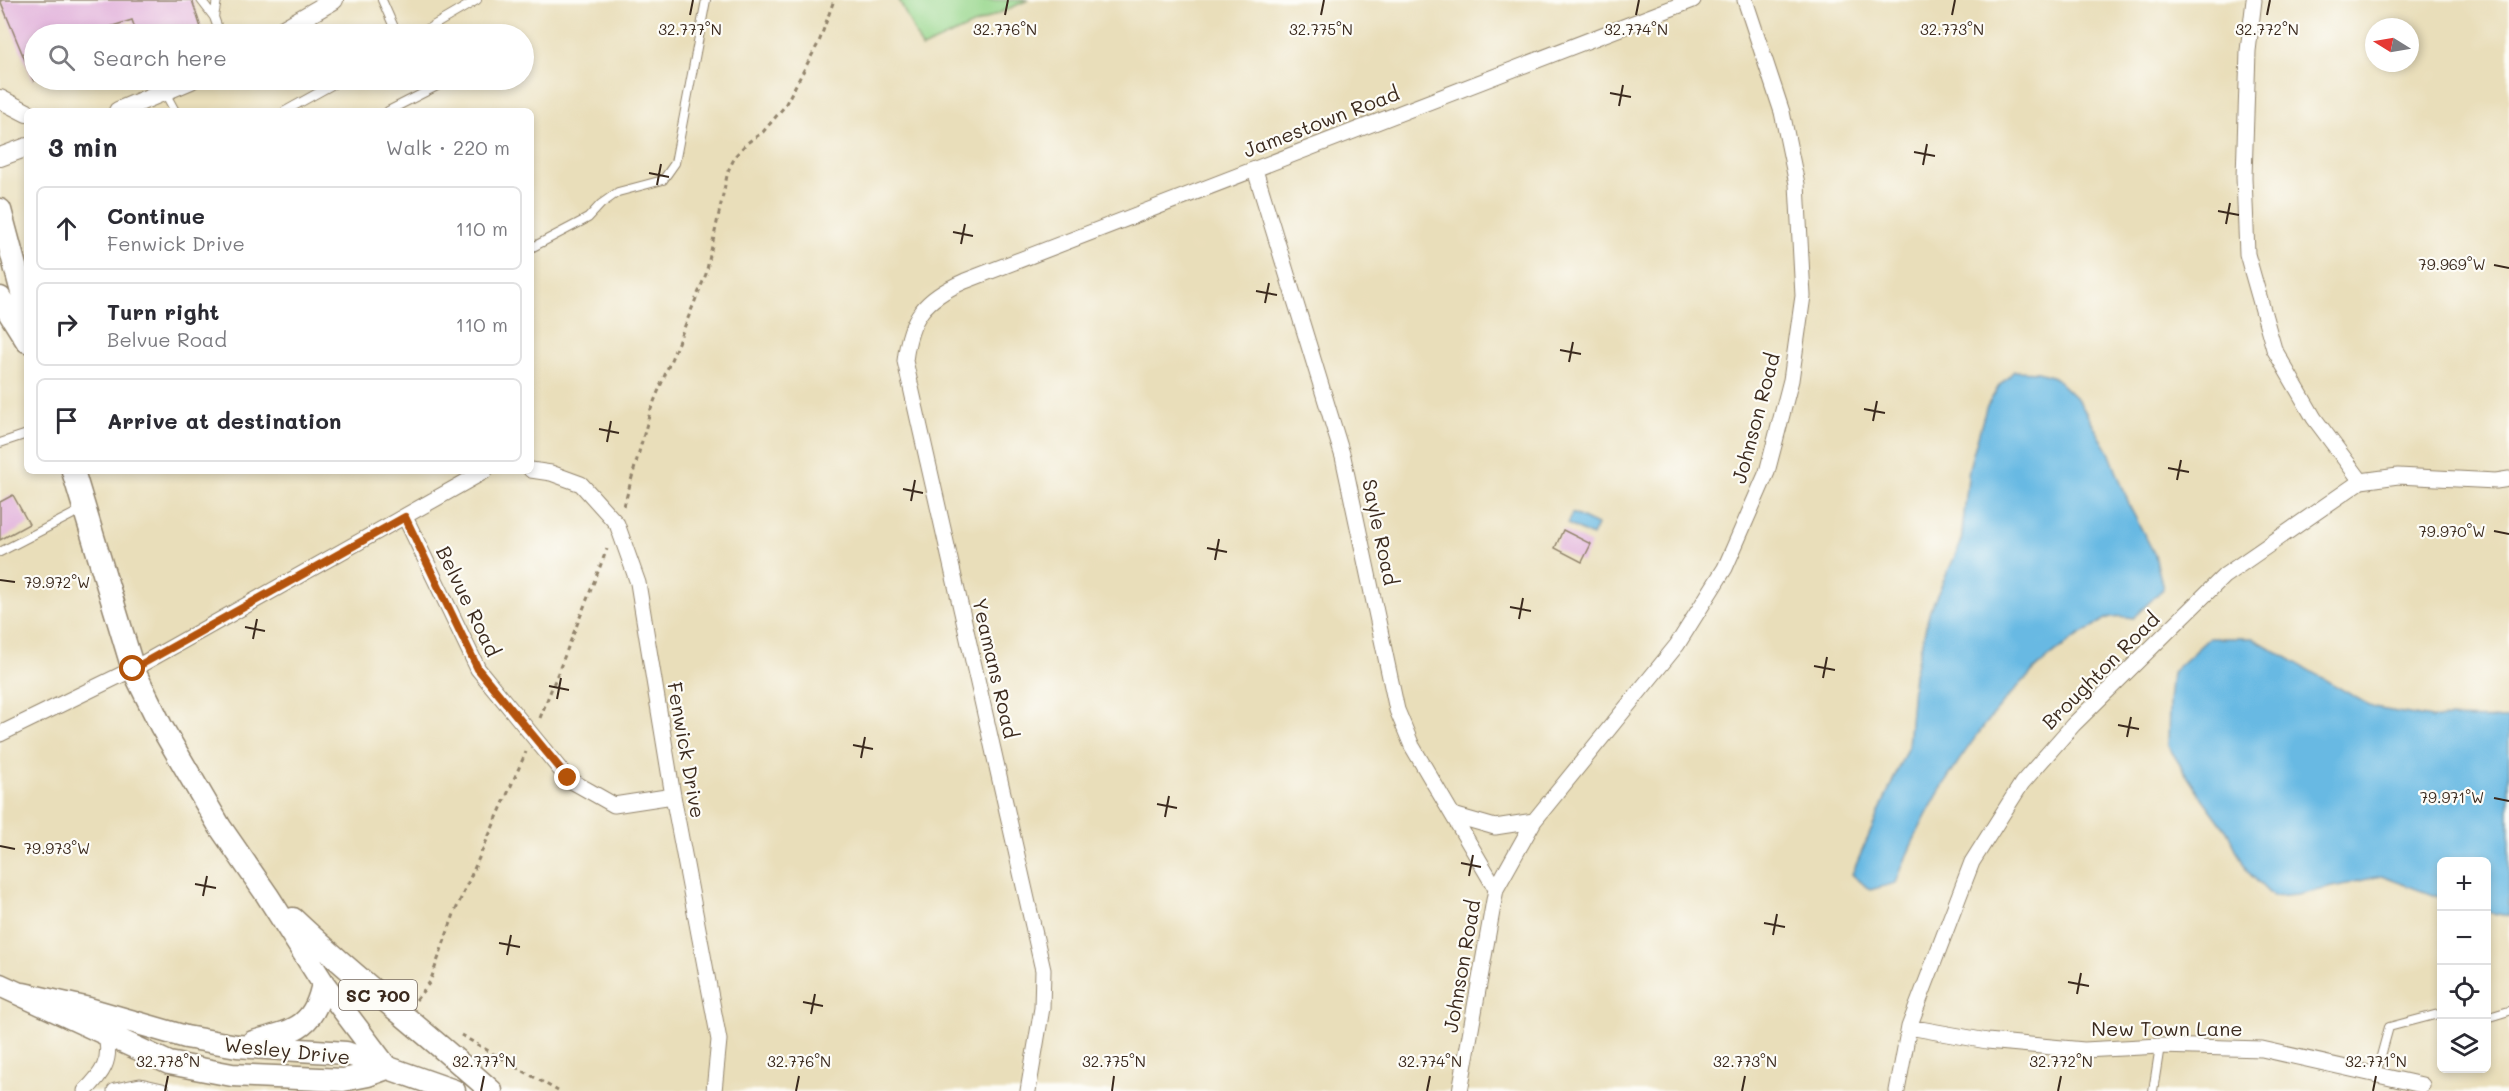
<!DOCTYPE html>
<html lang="en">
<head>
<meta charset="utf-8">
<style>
  body { margin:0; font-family:Mali,sans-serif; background:#f2f2f3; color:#2b2b33 }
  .controls { position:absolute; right:18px; bottom:18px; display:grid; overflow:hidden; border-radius:9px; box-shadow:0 3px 9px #0003 }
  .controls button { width:54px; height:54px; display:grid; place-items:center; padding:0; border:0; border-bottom:2px solid #e1e1e2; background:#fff; color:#2b2b33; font:30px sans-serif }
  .compass { position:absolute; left:2365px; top:18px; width:54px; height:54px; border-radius:50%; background:#fff; box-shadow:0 3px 9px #0003; rotate:281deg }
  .stop { position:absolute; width:18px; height:18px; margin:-14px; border:4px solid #b45309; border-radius:50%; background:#fff }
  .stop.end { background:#b45309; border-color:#fff; box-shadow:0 2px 6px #0008 }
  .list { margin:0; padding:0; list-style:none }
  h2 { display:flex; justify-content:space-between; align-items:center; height:78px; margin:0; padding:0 24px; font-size:26px }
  h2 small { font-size:20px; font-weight:400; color:#7c7c81 }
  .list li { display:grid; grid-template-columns:39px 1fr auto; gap:18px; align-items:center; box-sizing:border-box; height:84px; margin:0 12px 12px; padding:0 12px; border:2px solid #e1e1e2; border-radius:9px }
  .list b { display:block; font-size:22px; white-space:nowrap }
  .list p { margin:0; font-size:20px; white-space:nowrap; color:#7c7c81 }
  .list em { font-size:20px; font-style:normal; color:#7c7c81 }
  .icon { flex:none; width:33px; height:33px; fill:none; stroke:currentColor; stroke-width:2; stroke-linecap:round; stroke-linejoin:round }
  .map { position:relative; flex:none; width:2509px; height:1091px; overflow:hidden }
  .search { position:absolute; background:#fff; box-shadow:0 3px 9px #0003; left:24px; top:24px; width:510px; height:66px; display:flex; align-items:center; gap:15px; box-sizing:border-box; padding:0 21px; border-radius:33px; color:#7c7c81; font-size:22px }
  .panel { position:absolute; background:#fff; box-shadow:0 3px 9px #0003; left:24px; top:108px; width:510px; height:366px; border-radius:9px }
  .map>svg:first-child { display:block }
  .green { fill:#98d78d; stroke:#6a8056; stroke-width:1.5 }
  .water { fill:#67b9e3; stroke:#517280; stroke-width:1.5 }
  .building { fill:#e2b2db }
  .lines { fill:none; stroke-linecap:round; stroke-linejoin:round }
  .service-casing { stroke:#92846c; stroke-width:10 }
  .minor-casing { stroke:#92846c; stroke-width:17 }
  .tertiary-casing { stroke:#92846c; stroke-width:20 }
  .primary-casing { stroke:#92846c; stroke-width:25 }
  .path { stroke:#92846c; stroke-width:3; stroke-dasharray:4.5 4.5; stroke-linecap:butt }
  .service { stroke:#fff; stroke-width:8 }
  .minor { stroke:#fff; stroke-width:15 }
  .tertiary { stroke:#fff; stroke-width:18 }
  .primary { stroke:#fff; stroke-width:22 }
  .route { stroke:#b45309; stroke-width:8 }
  .ticks { fill:none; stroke:#3b2a1e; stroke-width:2 }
  .labels { text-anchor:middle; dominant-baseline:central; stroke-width:4.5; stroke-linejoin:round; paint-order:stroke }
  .shield { fill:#fdfcf7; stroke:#75695f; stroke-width:1.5 }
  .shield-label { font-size:18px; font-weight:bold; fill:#3b2a1e }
  .street-label { font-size:20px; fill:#3b2a1e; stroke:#fdfcf7 }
  .ticks-label { font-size:15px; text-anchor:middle; fill:#3b2a1e; stroke:#fdfcf7; stroke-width:4.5; stroke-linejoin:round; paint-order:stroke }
</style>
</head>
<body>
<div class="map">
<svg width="2509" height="1091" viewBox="0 0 2509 1091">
  <rect width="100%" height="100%" fill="#fdfcf7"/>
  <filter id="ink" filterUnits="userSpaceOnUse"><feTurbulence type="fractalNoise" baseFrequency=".0167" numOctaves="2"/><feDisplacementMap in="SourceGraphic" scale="12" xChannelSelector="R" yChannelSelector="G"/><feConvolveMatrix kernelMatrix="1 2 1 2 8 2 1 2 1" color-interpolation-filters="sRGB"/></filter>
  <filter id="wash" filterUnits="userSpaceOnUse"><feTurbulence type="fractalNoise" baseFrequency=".008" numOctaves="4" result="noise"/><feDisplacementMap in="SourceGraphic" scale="24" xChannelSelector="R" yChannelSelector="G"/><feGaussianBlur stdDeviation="1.35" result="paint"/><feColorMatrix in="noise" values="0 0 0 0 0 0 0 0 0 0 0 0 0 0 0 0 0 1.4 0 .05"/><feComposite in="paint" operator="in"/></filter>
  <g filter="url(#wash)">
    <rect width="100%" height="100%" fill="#e9deba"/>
    <path class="green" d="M 899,0 L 1028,0 L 922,48 Z"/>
    <path class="water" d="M 2014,371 L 2038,372 L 2054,377 L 2079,401 L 2109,452 L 2131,509 L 2155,555 L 2163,589 L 2133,618 C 2127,617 2117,616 2111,617 C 2103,619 2094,627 2087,631 C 2005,678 1927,795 1896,883 L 1870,890 L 1852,874 L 1908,746 L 1914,674 L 1930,610 L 1961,543 L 1969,468 L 1986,408 L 1999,386 Z
      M 1572,513 L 1597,525 L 1592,536 L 1567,524 Z
      M 2209,638 L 2253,638 L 2374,708 L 2432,718 L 2509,719 L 2509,916 L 2487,912 L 2486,862 L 2442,862 L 2441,898 L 2381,876 L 2298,895 L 2273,897 L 2247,871 L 2228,833 L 2195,788 L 2168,746 L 2169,701 L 2172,672 Z"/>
    <g id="blocks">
      <path class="building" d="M 0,0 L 192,0 L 203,34 L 137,34 L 132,20 L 87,34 L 34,34 L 34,82 Z
        M 13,495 L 29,524 L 0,540 L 0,502 Z
        M 1563,530 L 1591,544 L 1582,562 L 1555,548 Z"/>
    </g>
  </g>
  <g filter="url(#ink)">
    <use href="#blocks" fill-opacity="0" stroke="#92846c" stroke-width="1.5"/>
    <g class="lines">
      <defs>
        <path id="service" d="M 201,0 L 214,17 L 220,34
          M 382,0 L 397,34
          M 214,17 L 217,0
          M 419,34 L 477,0
          M 164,91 L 175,111
          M 285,111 L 341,80
          M 388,111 L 449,80
          M 531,248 L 588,218 L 601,204 L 618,192 L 663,180 L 675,163 L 706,0
          M 0,443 L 27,434
          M 0,552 L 83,509
          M 2486,1018 L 2509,1011
          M 2376,1074 L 2389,1027 L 2442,1013
          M 2153,1091 L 2160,1046"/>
        <path id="minor" d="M 2254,0 L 2248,51 L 2244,177 L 2247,254 L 2274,349 L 2314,418 L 2361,481
          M 1255,170 L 1343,457 L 1397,710 L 1412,746 L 1496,889
          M 531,470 L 551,473 L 581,484 L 617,524 L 638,583 L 673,796 L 719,1040 L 714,1091
          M 405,517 L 478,669 L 568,779 L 614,805 L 673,796
          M 0,734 L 133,669 L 485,471
          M 1453,815 L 1495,827 L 1534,821
          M 1909,1027 L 1987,1041 L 2084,1050 L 2160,1046 L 2262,1049 L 2422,1085
          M 85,1091 C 102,1074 112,1061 106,1036
          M 115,1091 L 140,1086 L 162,1091
          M 1028,1091 L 1042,1008 L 1043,970 L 905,361 C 910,317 924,299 965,281 L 1693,0
          M 1460,1091 L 1496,889 L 1534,821 L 1677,645 L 1725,568 L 1767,472 L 1791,380 L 1803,296 L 1797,184 L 1782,112 L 1745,0
          M 1897,1091 L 1909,1027 L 1972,862 L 2022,783 L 2073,725 L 2224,576 L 2361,481 L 2398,476 L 2496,481 L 2509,479"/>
        <path id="tertiary" d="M 275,34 L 334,0
          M 0,99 L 27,113
          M 118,111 L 191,80
          M 0,157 L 27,147"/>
        <path id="primary" d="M 0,210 L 27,311
          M 0,298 L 27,341
          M 73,471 L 133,669 L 161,726 L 220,827 L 267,895 L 323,983 L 387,1068
          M 293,919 C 356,979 426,1032 491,1091
          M 0,985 L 169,1063 L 232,1075 L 343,1080 L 368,1075 L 387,1068
          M 23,994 L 89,1009 L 186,1037 L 237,1046 L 346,1053 L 454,1091
          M 253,1042 C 293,1031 315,1028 323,983"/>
      </defs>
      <use href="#service" class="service-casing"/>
      <use href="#minor" class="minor-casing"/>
      <use href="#tertiary" class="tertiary-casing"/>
      <use href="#primary" class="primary-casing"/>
      <path class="path" d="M 624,506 L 651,409 L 706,274 L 728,171 L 736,155 L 747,143 L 763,132 L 784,107 L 819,42 L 834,0
        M 540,718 L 607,549
        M 416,1000 L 430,982 L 454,914 L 526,752
        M 461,1035 L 558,1091"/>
      <use href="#service" class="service"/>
      <use href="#minor" class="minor"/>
      <use href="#tertiary" class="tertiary"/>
      <use href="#primary" class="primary"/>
    </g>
  </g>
  <g class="lines" filter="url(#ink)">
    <path class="route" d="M 133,669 L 405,517 L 478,669 L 568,778"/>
  </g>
  <path class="ticks" d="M 690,15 L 693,0M 1005,15 L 1008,0M 1321,15 L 1324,0M 1636,15 L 1639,0M 1952,15 L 1955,0M 2267,15 L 2270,0M 1610,93 L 1631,97M 1619,106 L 1623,85M 1914,152 L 1935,156M 1923,165 L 1927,144M 649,173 L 669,177M 657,185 L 661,164M 2218,211 L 2239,215M 2226,224 L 2230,203M 953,232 L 973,236M 961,244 L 965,224M 2494,265 L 2509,268M 1256,291 L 1277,295M 1265,303 L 1269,283M 1560,350 L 1581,354M 1569,362 L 1573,342M 1864,409 L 1885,413M 1873,421 L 1877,401M 599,429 L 619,433M 607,442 L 611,421M 2168,468 L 2189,472M 2177,480 L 2181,460M 903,489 L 923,493M 911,501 L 915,480M 2494,531 L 2509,534M 1207,548 L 1227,552M 1215,560 L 1219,539M 0,580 L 15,582M 1510,607 L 1531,611M 1519,619 L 1523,598M 245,627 L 265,631M 253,639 L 257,619M 1814,666 L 1835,670M 1823,678 L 1827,657M 549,686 L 569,690M 557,699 L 561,678M 2118,725 L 2139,729M 2127,737 L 2131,717M 853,745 L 873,749M 861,758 L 865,737M 2494,798 L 2509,801M 1157,804 L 1177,808M 1165,817 L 1169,796M 0,846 L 15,849M 1461,863 L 1481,867M 1469,876 L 1473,855M 195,884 L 216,888M 203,896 L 207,876M 1764,923 L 1785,927M 1773,935 L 1777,914M 499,943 L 520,947M 507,955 L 511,935M 2068,982 L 2089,986M 2077,994 L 2081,973M 803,1002 L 823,1006M 811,1014 L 815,994M 165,1091 L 168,1076M 481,1091 L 484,1076M 796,1091 L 799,1076M 1112,1091 L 1114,1076M 1427,1091 L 1430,1076M 1742,1091 L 1745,1076M 2058,1091 L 2061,1076M 2373,1091 L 2376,1076"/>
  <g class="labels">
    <rect class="shield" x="339" y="980" width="78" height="30" rx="4.5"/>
    <g class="shield-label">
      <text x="378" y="995">SC 700</text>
    </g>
    <g class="street-label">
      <text transform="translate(1321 121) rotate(-21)">Jamestown Road</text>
      <text transform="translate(1755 418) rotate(-75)">Johnson Road</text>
      <text transform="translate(1381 532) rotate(78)">Sayle Road</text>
      <text transform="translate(469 601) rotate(64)">Belvue Road</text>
      <text transform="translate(996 668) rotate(77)">Yeamans Road</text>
      <text transform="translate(2100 670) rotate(-45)">Broughton Road</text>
      <text transform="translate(687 750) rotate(80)">Fenwick Drive</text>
      <text transform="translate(1461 966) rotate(-80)">Johnson Road</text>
      <text x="2167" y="1028">New Town Lane</text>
      <text transform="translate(287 1050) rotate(6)">Wesley Drive</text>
    </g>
  </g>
  <g class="ticks-label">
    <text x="690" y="35">32.777°N</text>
    <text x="1005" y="35">32.776°N</text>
    <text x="1321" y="35">32.775°N</text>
    <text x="1636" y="35">32.774°N</text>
    <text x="1952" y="35">32.773°N</text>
    <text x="2267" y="35">32.772°N</text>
    <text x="2452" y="270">79.969°W</text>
    <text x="2452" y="537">79.970°W</text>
    <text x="57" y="588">79.972°W</text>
    <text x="2452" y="803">79.971°W</text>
    <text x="57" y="854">79.973°W</text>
    <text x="168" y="1067">32.778°N</text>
    <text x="484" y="1067">32.777°N</text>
    <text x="799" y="1067">32.776°N</text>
    <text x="1114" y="1067">32.775°N</text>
    <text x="1430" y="1067">32.774°N</text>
    <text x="1745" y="1067">32.773°N</text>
    <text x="2061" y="1067">32.772°N</text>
    <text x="2376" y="1067">32.771°N</text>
  </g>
</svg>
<div class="controls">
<button>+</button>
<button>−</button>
<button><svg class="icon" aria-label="locate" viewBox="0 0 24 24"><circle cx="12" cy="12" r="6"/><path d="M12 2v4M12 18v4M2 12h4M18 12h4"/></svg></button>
<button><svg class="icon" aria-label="layers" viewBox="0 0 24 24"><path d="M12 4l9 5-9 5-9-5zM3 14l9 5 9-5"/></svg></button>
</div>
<svg class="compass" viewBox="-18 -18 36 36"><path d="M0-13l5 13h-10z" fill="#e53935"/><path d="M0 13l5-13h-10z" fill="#7c7c81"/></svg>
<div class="stop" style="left:133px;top:669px"></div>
<div class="stop end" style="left:568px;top:778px"></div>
<div class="search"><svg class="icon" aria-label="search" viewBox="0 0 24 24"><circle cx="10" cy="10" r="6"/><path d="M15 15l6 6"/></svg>Search here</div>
<section class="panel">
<h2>3 min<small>Walk · 220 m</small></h2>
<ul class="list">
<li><svg class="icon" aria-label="ahead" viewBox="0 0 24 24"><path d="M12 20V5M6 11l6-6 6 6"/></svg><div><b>Continue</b><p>Fenwick Drive</p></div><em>110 m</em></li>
<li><svg class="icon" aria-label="right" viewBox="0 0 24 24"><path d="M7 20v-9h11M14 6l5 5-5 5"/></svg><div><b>Turn right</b><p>Belvue Road</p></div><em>110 m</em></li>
<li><svg class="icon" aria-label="arrive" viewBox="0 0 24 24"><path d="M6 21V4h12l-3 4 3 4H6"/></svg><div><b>Arrive at destination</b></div></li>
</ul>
</section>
</div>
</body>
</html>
